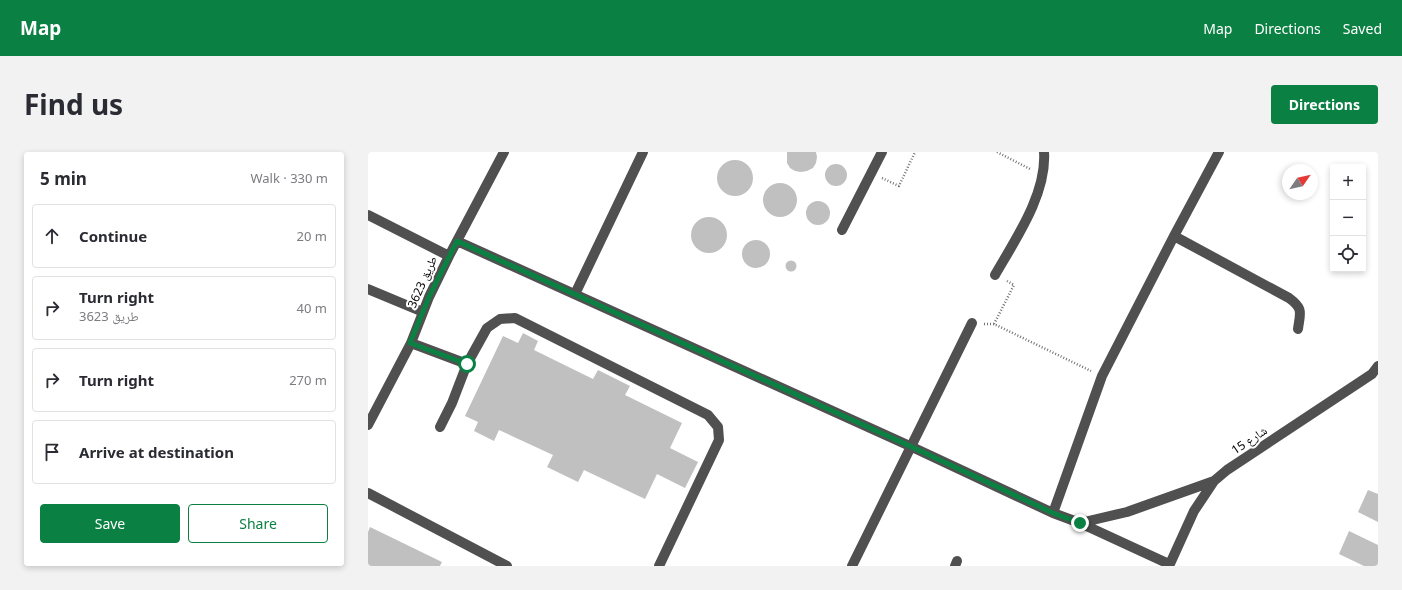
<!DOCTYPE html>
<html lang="en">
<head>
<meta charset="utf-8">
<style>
  body { margin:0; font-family:"Noto Sans","Noto Naskh Arabic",sans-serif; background:#f2f2f3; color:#2b2b33 }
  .controls { position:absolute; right:12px; top:12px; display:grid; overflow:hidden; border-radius:4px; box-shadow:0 2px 6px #0003 }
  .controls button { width:36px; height:36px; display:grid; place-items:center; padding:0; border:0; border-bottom:1px solid #e1e1e2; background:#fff; color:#2b2b33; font:20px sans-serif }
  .compass { position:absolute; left:914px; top:12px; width:36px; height:36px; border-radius:50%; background:#fff; box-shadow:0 2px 6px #0003; rotate:56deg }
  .stop { position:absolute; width:12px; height:12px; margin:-9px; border:3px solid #0b8043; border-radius:50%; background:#fff }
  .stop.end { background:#0b8043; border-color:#fff; box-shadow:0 1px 4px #0008 }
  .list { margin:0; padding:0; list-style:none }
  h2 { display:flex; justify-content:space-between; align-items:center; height:52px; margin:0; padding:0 16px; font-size:17px }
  h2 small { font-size:13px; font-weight:400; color:#7c7c81 }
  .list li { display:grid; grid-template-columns:26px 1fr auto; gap:12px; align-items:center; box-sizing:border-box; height:64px; margin:0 8px 8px; padding:0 8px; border:1px solid #e1e1e2; border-radius:4px }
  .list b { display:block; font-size:15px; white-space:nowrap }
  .list p { margin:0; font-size:13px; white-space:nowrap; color:#7c7c81 }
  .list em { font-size:13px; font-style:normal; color:#7c7c81 }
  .actions { display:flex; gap:8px; padding:12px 16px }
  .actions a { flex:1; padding:9px 0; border:1px solid #0b8043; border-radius:4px; text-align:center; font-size:14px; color:#0b8043 }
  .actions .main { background:#0b8043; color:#fff }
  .icon { flex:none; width:22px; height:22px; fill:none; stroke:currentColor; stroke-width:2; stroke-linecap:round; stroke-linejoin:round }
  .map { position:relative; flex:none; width:1010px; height:414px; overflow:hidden; border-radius:4px }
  header { display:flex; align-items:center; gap:24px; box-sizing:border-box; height:56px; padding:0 20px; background:#0b8043; color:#fff }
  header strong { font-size:19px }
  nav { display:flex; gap:22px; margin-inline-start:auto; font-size:14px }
  .intro { display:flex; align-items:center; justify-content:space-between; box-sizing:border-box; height:96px; padding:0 24px }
  h1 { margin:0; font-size:28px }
  .button { padding:10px 18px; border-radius:4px; background:#0b8043; color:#fff; font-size:14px; font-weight:700 }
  main { display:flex; gap:24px; padding:0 24px }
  aside { flex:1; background:#fff; border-radius:4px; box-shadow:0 2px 6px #0003 }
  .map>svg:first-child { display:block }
  .building { fill:#c0c0c0 }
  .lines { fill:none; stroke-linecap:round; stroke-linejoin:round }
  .path { stroke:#727272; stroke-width:2.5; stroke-dasharray:1 2; stroke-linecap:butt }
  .minor { stroke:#505050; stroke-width:10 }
  .route { stroke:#0b8043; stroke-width:5 }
  .labels { text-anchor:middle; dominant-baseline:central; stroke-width:4; stroke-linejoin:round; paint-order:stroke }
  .street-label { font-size:12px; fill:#000; stroke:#fff }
</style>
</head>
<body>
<header>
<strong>Map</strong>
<nav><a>Map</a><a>Directions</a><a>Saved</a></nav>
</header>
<div class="intro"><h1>Find us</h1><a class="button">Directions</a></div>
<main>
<aside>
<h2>5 min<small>Walk · 330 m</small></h2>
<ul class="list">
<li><svg class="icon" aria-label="ahead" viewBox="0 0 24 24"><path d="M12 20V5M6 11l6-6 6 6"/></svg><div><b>Continue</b></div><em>20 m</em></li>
<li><svg class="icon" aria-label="right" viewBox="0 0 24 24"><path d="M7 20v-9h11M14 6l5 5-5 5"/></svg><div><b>Turn right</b><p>طريق 3623</p></div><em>40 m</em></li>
<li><svg class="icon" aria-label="right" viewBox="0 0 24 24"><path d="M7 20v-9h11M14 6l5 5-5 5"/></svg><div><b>Turn right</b></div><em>270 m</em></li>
<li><svg class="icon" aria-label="arrive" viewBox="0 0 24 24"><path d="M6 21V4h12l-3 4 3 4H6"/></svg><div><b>Arrive at destination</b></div></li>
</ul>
<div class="actions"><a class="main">Save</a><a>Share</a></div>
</aside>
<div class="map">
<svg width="1010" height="414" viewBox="0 0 1010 414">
  <rect width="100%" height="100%" fill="#fff"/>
  <path class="building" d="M 419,0 L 448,0 L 449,5 L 448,11 L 445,16 L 439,19 L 433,20 L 427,19 L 422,16 L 419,11 Z
    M349 26a18 18 0 1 1 36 0a18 18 0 1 1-36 0Z
    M457 23a11 11 0 1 1 22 0a11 11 0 1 1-22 0Z
    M395 48a17 17 0 1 1 34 0a17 17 0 1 1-34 0Z
    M438 61a12 12 0 1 1 24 0a12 12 0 1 1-24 0Z
    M323 83a18 18 0 1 1 36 0a18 18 0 1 1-36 0Z
    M374 102a14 14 0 1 1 28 0a14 14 0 1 1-28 0Z
    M417.5 114a5.5 5.5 0 1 1 11 0a5.5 5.5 0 1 1-11 0Z
    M 155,181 L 170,189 L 166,198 L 225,227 L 230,218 L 262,234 L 257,243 L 314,271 L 302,296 L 330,310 L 317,336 L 289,322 L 277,347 L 216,318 L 210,330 L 179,315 L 185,303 L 131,278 L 126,289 L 106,279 L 110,270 L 97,264 L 135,184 L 150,191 Z
    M 1000,338 L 1010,342 L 1010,370 L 990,360 Z
    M 2,375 L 74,410 L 72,414 L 0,414 L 0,380 Z
    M 981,379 L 1010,393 L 1010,414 L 996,414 L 971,402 Z"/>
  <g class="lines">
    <path class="path" d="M 629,0 L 662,17
      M 514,26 L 531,34 L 547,0
      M 616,172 L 626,172 L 723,219
      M 626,172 L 646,133 L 639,129"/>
    <path class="minor" d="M 0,63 L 81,104
      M 474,78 L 514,0
      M 806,84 L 921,146 C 936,157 932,161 930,177
      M 89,89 L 544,295 L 685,361 L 712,371 L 801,412
      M 627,123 C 647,88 679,42 676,0
      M 0,137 L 55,160
      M 207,142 L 275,0
      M 43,191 L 99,212
      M 0,273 L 43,191 L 61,145 L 81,104 L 136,0
      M 72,275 L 84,251 L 99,212 L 119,176 L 132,167 L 147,166 L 340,263 L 350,275 L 351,288 L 291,414
      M 0,341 L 139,414
      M 685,361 L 734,224 L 806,84 L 851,0
      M 712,371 L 759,360 L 846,329
      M 484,414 L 604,171
      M 587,414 L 589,409
      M 801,414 L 826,359 L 846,329 L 859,318 L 1004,222 L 1010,214"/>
  </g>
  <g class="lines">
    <path class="route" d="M 99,212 L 42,191 L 61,145 L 89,89 L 544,295 L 685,361 L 712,371"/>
  </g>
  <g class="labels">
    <g class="street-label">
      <text transform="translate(54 130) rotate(-66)">طريق 3623</text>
      <text transform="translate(881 288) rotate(-34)">شارع 15</text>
    </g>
  </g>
</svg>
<div class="controls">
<button>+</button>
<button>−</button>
<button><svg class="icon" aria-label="locate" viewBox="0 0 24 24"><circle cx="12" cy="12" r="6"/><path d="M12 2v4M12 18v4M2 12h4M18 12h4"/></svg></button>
</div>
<svg class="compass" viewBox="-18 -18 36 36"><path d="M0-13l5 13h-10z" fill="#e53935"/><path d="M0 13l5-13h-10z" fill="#7c7c81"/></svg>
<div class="stop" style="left:99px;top:212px"></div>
<div class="stop end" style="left:712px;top:371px"></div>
</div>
</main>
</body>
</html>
